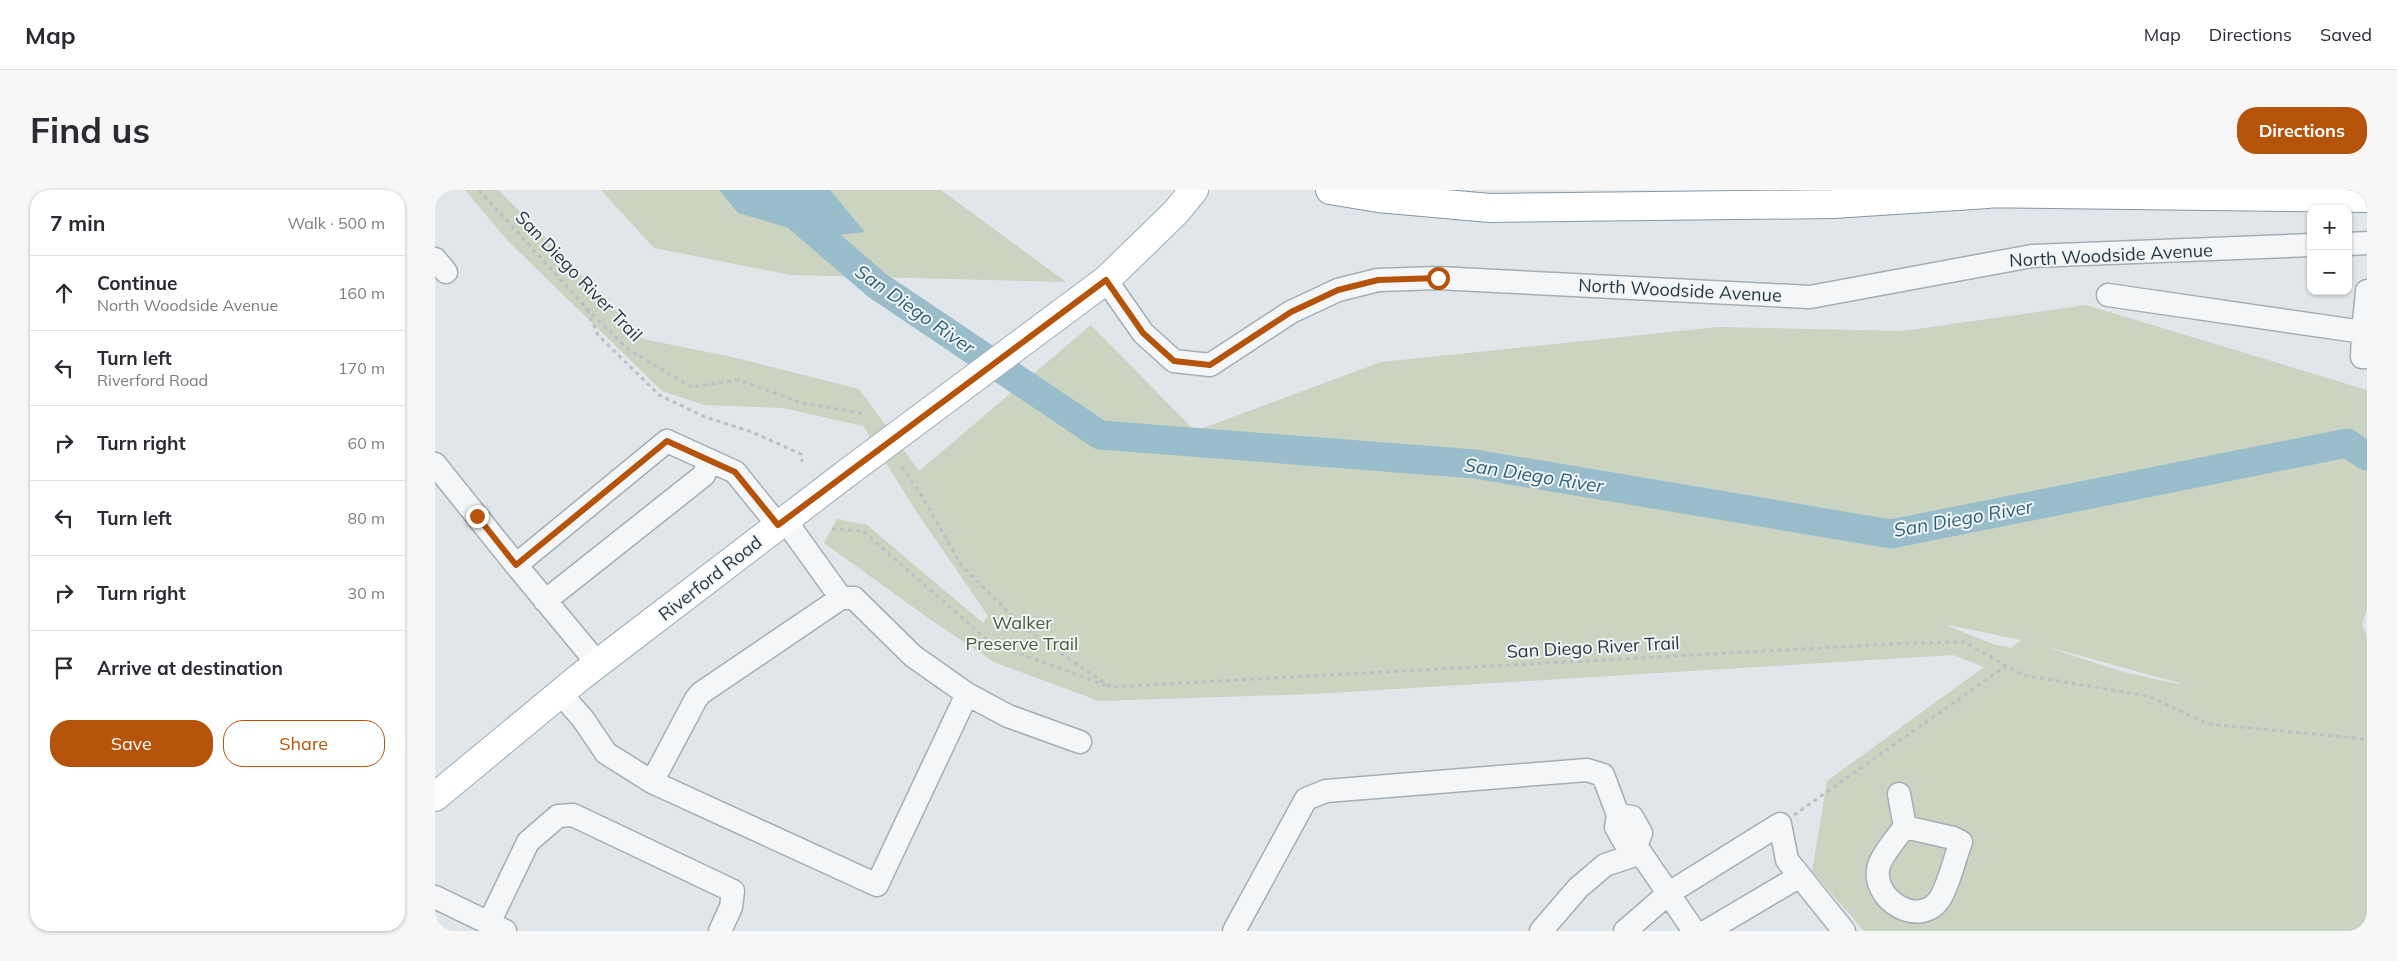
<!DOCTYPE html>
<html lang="en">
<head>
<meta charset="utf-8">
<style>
  body { margin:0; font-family:Mulish,sans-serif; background:#f7f7f7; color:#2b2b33 }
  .controls { position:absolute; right:15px; top:15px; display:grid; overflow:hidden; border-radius:10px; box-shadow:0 1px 4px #0004 }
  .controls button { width:45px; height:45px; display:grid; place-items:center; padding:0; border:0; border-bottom:1px solid #e1e1e2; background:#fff; color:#2b2b33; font:25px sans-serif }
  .stop { position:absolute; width:15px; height:15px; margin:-11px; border:4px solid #b45309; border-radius:50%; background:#fff }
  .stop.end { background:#b45309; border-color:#fff; box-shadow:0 1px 5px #0008 }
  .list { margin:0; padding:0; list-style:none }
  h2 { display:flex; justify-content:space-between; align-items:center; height:65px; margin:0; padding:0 20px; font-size:21px }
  h2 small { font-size:16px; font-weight:400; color:#7c7c81 }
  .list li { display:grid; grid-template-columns:32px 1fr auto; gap:15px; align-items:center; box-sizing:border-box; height:75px; padding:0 20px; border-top:1px solid #e1e1e2 }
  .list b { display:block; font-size:19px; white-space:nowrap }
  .list p { margin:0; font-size:16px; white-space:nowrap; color:#7c7c81 }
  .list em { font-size:16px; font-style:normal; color:#7c7c81 }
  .actions { display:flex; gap:10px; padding:15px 20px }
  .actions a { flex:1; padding:11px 0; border:1px solid #b45309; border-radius:20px; text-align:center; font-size:18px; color:#b45309 }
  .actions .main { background:#b45309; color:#fff }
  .icon { flex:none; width:28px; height:28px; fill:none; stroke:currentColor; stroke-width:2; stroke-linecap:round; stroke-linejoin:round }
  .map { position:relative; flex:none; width:1932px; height:741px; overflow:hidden; border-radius:20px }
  header { display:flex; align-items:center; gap:30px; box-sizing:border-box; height:70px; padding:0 25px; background:#fff; border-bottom:1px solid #e1e1e2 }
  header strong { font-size:24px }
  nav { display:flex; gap:28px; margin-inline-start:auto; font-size:18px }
  .intro { display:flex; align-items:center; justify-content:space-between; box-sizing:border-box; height:120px; padding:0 30px }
  h1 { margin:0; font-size:35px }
  .button { padding:12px 22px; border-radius:20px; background:#b45309; color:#fff; font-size:18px; font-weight:700 }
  main { display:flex; gap:30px; padding:0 30px }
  aside { flex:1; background:#fff; border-radius:20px; box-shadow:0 1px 4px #0004 }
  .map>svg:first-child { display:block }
  .green { fill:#cad4c1; fill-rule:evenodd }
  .water { fill:#9abdcc }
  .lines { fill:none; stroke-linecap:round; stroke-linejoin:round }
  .river { stroke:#9abdcc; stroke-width:29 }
  .minor-casing { stroke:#a5aeb5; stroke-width:25 }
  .major-casing { stroke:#9faeb6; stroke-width:30 }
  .highway-casing { stroke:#8797a2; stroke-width:30 }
  .path { stroke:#bbc1c5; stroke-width:3; stroke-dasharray:4 4; stroke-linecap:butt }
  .minor { stroke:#f4f6f8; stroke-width:22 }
  .major { stroke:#fff; stroke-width:28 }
  .highway { stroke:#fff; stroke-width:28 }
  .major-bridge-casing { stroke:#9faeb6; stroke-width:30; stroke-linecap:butt }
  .major-bridge { stroke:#fff; stroke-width:28 }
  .route { stroke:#b45309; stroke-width:6 }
  .labels { text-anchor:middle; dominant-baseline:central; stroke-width:4; stroke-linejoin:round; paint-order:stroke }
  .street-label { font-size:18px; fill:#283843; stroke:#f0f5f7 }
  .park-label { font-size:18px; fill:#465f34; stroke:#f0f5f7 }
  .water-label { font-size:19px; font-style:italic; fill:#306079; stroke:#f0f5f7 }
</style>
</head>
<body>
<header>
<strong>Map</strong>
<nav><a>Map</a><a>Directions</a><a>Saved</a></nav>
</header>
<div class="intro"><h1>Find us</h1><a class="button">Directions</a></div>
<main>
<aside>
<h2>7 min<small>Walk · 500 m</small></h2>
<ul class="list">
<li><svg class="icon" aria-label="ahead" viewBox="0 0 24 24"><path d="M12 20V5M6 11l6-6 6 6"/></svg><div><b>Continue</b><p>North Woodside Avenue</p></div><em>160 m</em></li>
<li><svg class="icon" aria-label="left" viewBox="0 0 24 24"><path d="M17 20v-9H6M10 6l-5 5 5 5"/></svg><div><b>Turn left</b><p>Riverford Road</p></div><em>170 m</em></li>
<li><svg class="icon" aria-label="right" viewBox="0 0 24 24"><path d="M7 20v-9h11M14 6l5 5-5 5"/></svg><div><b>Turn right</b></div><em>60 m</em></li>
<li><svg class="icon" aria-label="left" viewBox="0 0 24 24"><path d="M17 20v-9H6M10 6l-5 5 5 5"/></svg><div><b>Turn left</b></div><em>80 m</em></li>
<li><svg class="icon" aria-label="right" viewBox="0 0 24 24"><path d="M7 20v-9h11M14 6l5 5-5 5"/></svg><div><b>Turn right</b></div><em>30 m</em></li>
<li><svg class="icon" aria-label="arrive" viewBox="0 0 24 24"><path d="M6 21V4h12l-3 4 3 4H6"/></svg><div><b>Arrive at destination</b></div></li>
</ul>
<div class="actions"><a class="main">Save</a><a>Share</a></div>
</aside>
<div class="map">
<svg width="1932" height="741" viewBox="0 0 1932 741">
  <rect width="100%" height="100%" fill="#e0e6ea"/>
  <path class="green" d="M 30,0 L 64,0 L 208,149 L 297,167 L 424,199 L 484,281 L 656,135 L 760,241 L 946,172 L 1283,137 L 1468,141 L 1651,115 L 1932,200 L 1932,420 L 1927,434 L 1932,447 L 1932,741 L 1429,741 L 1377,681 L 1392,591 L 1549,477 L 1518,465 L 878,504 L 664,511 L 559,472 L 496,430 L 389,353 L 402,329 L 432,335 L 548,433 L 553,426 L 481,321 L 428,236 L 348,218 L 269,215 L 227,201 L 72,50 ZM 1513,436 L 1513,435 L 1586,450 L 1576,458 L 1558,454 ZM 1606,455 L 1744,493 L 1744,494 L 1688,482 Z
    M 166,0 L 506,0 L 631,92 L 356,85 L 219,58 Z"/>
  <path class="water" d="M 284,0 L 395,0 L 430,42 L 385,47 L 303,23 Z"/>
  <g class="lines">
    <path class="river" d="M 331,0 L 443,96 L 665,245 L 1040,274 L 1456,344 L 1912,253 L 1932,266"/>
    <defs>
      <path id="minor" d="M 1913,54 L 1932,53
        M 0,69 L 11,82
        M 671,90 L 708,143 L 739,171 L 775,175 L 856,122 L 903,100 L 943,90 L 1003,88 L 1375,107 L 1597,66 L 1876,55
        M 1673,105 L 1928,142 L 1932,101
        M 1928,142 L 1927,167 L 1932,167
        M 0,274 L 81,375
        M 110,411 L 269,285 L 274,270
        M 163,474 L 81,375 L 232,251 L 300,282 L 343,335
        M 125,503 L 148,529 L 171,563 L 217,592 L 261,509 L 266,503 L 406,408 L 350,330
        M 532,504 L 573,526 L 645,552
        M 217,592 L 442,695 L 532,504 L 478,466 L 419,408 L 406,408
        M 1464,604 L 1470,637 C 1461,648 1449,662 1444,675 C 1434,709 1486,741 1506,707 C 1515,691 1519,670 1526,652 L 1518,648 L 1470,637
        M 1183,625 L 1197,627 L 1206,643 L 1201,656
        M 0,707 L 70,741
        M 54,733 L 93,652 L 123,626 L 138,625 L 298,701 L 296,717 L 285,741
        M 799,741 L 871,609 L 891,601 L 1152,580 L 1168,585 L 1183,625 L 1181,637 L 1190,653 L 1201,656 L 1259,741
        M 1106,741 L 1143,698 L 1170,675 L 1206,663
        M 1190,741 L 1234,703 L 1345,634 L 1352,670 L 1409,741
        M 1272,741 L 1365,686"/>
      <path id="major" d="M 589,151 L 671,90 L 741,22 L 759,0
        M 0,607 L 145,487 L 412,283"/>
      <path id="highway" d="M 895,0 L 943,8 L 1055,18 L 1398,14 L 1553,4
        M 1535,3 L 1932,8"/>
    </defs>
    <use href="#minor" class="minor-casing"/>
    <use href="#major" class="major-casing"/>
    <use href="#highway" class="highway-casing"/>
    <path class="path" d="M 44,0 L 155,122 L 194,160 L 257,197 L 304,190 L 367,213 L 432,224
      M 152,120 L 163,145 L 224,205 L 270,227 L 317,242 L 366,264 L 367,272
      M 467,277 L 487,306 L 527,376 L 588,437 L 675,497 L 1476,453 L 1529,452 L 1588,485 L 1713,506 L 1773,534 L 1932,549
      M 397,339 L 428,341 L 556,453 L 670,495
      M 1359,625 L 1571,476"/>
    <use href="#minor" class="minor"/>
    <use href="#major" class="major"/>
    <use href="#highway" class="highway"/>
    <defs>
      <path id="major-bridge" d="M 412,283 L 589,151"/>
    </defs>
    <use href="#major-bridge" class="major-bridge-casing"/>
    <use href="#major-bridge" class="major-bridge"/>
  </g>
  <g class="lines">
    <path class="route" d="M 42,326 L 81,375 L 232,251 L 300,282 L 343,335 L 671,90 L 708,143 L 739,171 L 775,175 L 856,122 L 903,100 L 943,90 L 1003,88"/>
  </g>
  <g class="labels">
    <g class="street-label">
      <text transform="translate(1676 65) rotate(-3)">North Woodside Avenue</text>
      <text transform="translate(144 86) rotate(46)">San Diego River Trail</text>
      <text transform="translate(1245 100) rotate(3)">North Woodside Avenue</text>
      <text transform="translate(275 388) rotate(-38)">Riverford Road</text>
      <text transform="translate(1158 457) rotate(-3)">San Diego River Trail</text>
    </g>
    <g class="park-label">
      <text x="587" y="432">Walker<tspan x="587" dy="21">Preserve Trail</tspan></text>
    </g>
    <g class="water-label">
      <text transform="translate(480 119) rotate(35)">San Diego River</text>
      <text transform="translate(1099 285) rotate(9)">San Diego River</text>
      <text transform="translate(1528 328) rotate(-10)">San Diego River</text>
    </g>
  </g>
</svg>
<div class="controls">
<button>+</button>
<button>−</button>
</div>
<div class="stop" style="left:1003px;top:88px"></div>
<div class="stop end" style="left:42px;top:326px"></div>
</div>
</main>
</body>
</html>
